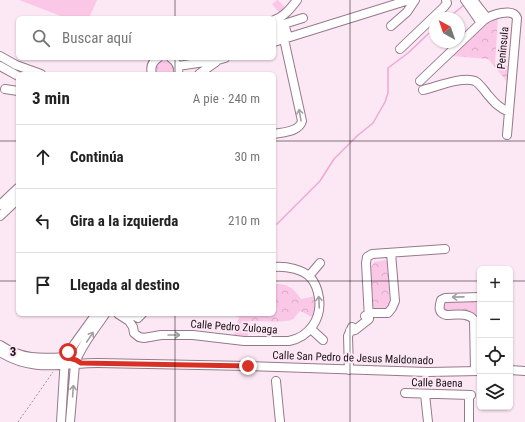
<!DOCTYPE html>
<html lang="es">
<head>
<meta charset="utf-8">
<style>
  body { margin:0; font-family:"Roboto Condensed",sans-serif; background:#f2f2f2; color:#222 }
  .controls { position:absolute; right:12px; bottom:12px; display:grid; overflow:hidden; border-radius:6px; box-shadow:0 1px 3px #0004 }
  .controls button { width:36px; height:36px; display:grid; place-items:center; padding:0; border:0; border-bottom:1px solid #e0e0e0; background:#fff; color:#222; font:20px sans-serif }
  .compass { position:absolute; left:429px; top:12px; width:36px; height:36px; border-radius:50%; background:#fff; box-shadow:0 1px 3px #0004; rotate:320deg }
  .stop { position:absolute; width:12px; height:12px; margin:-9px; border:3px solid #d93025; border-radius:50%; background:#fff }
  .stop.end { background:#d93025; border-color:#fff; box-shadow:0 1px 4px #0008 }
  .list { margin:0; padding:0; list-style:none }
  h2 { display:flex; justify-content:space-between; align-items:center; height:52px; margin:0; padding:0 16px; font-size:17px }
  h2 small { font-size:13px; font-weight:400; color:#767676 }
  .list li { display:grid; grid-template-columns:26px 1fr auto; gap:12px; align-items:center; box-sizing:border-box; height:64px; padding:0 16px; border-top:1px solid #e0e0e0 }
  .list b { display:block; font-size:15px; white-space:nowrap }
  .list em { font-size:13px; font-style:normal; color:#767676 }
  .icon { flex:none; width:22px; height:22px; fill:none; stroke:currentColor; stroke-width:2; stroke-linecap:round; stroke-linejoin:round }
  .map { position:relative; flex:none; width:525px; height:422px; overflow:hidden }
  .search { position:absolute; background:#fff; box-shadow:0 1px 3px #0004; left:16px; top:16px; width:260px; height:44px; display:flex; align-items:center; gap:10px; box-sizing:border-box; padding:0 14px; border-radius:6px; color:#767676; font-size:15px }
  .panel { position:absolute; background:#fff; box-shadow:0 1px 3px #0004; left:16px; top:72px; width:260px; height:244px; border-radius:6px }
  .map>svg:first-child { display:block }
  .park { fill:url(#park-crowns) }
  .pitch { fill:#fac8e6 }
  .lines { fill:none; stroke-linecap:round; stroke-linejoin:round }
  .stream { stroke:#efa7d3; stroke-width:1.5 }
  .minor-casing { stroke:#96798a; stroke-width:10 }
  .path { stroke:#9e8e97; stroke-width:1; stroke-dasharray:2 2; stroke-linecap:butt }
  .minor { stroke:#fff; stroke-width:8 }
  .oneway { stroke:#a39fa1 }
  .route { stroke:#d93025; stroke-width:5 }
  .grid { fill:none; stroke:#190f15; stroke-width:1; stroke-opacity:0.55 }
  .labels { text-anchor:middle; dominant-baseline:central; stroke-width:4; stroke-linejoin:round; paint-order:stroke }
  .street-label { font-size:11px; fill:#190f15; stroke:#fce8f4 }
  .grid-label { font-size:13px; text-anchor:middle; font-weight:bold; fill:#190f15; stroke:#fce8f4; stroke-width:4; stroke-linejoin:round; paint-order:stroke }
</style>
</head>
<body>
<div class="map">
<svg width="525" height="422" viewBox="0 0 525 422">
  <defs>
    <pattern id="park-crowns" width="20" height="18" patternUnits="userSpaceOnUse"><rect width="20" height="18" fill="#fac8e6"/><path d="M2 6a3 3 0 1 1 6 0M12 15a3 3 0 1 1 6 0" fill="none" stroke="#d6abc4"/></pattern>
  </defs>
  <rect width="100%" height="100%" fill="#fce8f4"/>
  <path class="park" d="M 498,18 L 495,64 L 510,66 L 509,84 L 488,59 L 452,56 L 484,25 Z
    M 165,60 C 172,62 176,67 174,74 L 155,74 C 155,66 157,61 165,60 Z
    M 386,260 L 387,262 L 390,307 L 387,309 L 375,309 L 373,306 L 371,268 L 374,262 Z
    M 274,284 C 288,284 293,287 301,299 L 316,296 L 316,299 L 314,318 L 300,311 C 297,314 295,318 291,320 C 283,323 258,321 249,321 L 248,337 L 234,335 L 239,317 L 228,314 L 274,314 Z
    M 446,300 L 480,301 L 480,347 L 479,320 C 473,306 455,315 444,310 L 442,303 Z"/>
  <path class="pitch" d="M 19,0 L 97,0 L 89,18 L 66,18 Z
    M 277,0 L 278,0 L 287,10 L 281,15 L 272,4 Z"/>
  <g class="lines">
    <path class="stream" d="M 448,18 L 464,5
      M 277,224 L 320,181 L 334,159 L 357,136 L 373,123 L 385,102 L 388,93 L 388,68 L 408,53 L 428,34 L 435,28"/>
    <defs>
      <path id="minor" d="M 465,0 L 481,23
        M 473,0 L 487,18
        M 274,20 C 284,17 291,8 297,0
        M 391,26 L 407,12 L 415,0
        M 288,37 L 284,24 L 303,18
        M 281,40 L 276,26 L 284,24
        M 274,42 L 409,0
        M 400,49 L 444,7 L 447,3 L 446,0
        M 0,56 L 16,65 L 41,74
        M 171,58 C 177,62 179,67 178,74
        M 0,66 L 18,76
        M 178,66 L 218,60 L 225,58
        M 152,74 C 150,67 152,62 158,58
        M 199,74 L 216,62
        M 420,81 L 484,20 C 491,15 513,7 517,18 L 507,135
        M 5,89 L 18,91
        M 423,90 C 436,87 462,76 475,81 C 480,84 484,90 488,95 C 494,102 499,108 509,112
        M 274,134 C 283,132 299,132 302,121 L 284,39
        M 0,205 L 18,188
        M 0,216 L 18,199
        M 309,276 L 320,263
        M 118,314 L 129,321 L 133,327 L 134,333 L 139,337 L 144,338 L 161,335 L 193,335 L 244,341 L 289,341 C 309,337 322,319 319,298 C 318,291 316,284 311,278 C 303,269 286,266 274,267
        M 132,314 L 138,318 L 142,314
        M 365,316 L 369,313 L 388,313 L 392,308 L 395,301 L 391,253
        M 311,329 L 323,340
        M 350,331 L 355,330 L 369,319 L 366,263 L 367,257 L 372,254 L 445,249
        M 0,345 C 21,359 40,359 65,357 L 69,358
        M 0,352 C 33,373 63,363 98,363 L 248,366 L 427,372 L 480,371
        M 349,370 L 348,336 L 352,327
        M 510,370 L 525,371
        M 475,371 L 474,320 C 468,312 455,315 446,315 C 438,313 439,307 441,300 L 445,298 L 480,297
        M 276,381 L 280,422
        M 405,393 L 471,395
        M 425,394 L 428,422
        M 469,395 L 469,422
        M 61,422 L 65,357 L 96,314
        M 70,422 L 75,364 C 79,348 96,328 105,314"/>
    </defs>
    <use href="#minor" class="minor-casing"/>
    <path class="path" d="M 18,422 L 53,372"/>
    <use href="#minor" class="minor"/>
  </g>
  <defs><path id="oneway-shaft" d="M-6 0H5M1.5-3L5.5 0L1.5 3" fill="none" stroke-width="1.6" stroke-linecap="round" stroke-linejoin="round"/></defs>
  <g class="oneway">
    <use href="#oneway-shaft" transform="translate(300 115) rotate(-100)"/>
    <use href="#oneway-shaft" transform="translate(458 297) rotate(179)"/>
    <use href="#oneway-shaft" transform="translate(319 302) rotate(-93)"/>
    <use href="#oneway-shaft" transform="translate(174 335)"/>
    <use href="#oneway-shaft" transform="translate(90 337) rotate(-56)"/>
    <use href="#oneway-shaft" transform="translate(73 391) rotate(-86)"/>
  </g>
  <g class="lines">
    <path class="route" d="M 68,352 L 65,357 L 76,360 L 81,363 L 248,366"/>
  </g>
  <path class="grid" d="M 175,0 L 175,18M 350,0 L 350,422M 175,58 L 175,74M 0,141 L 18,141M 274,141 L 525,141M 0,281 L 18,281M 274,281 L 480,281M 510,281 L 525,281M 175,314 L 175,422"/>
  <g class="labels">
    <g class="street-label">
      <text transform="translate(503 48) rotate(-85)">Península</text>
      <text transform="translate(234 327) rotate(4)">Calle Pedro Zuloaga</text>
      <text transform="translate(353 358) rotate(2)">Calle San Pedro de Jesus Maldonado</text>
      <text transform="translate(437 383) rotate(1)">Calle Baena</text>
    </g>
  </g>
  <g class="grid-label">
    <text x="13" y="356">3</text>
  </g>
</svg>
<div class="controls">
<button>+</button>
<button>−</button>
<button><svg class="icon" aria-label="locate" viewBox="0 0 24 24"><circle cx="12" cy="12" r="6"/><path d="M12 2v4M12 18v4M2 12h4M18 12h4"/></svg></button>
<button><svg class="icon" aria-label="layers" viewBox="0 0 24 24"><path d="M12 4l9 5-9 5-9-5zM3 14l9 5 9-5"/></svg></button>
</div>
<svg class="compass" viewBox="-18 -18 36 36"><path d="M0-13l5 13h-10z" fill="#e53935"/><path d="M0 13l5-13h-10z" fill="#767676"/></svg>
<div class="stop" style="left:68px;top:352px"></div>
<div class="stop end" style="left:248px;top:366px"></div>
<div class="search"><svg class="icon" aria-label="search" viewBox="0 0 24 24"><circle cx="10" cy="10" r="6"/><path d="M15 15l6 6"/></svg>Buscar aquí</div>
<section class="panel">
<h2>3 min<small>A pie · 240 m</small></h2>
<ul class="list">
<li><svg class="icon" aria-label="ahead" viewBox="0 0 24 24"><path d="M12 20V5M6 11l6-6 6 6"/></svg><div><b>Continúa</b></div><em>30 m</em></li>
<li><svg class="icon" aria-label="left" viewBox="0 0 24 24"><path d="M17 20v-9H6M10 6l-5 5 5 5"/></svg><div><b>Gira a la izquierda</b></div><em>210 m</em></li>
<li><svg class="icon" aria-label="arrive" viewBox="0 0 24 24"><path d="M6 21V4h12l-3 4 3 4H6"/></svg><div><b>Llegada al destino</b></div></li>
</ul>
</section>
</div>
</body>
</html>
